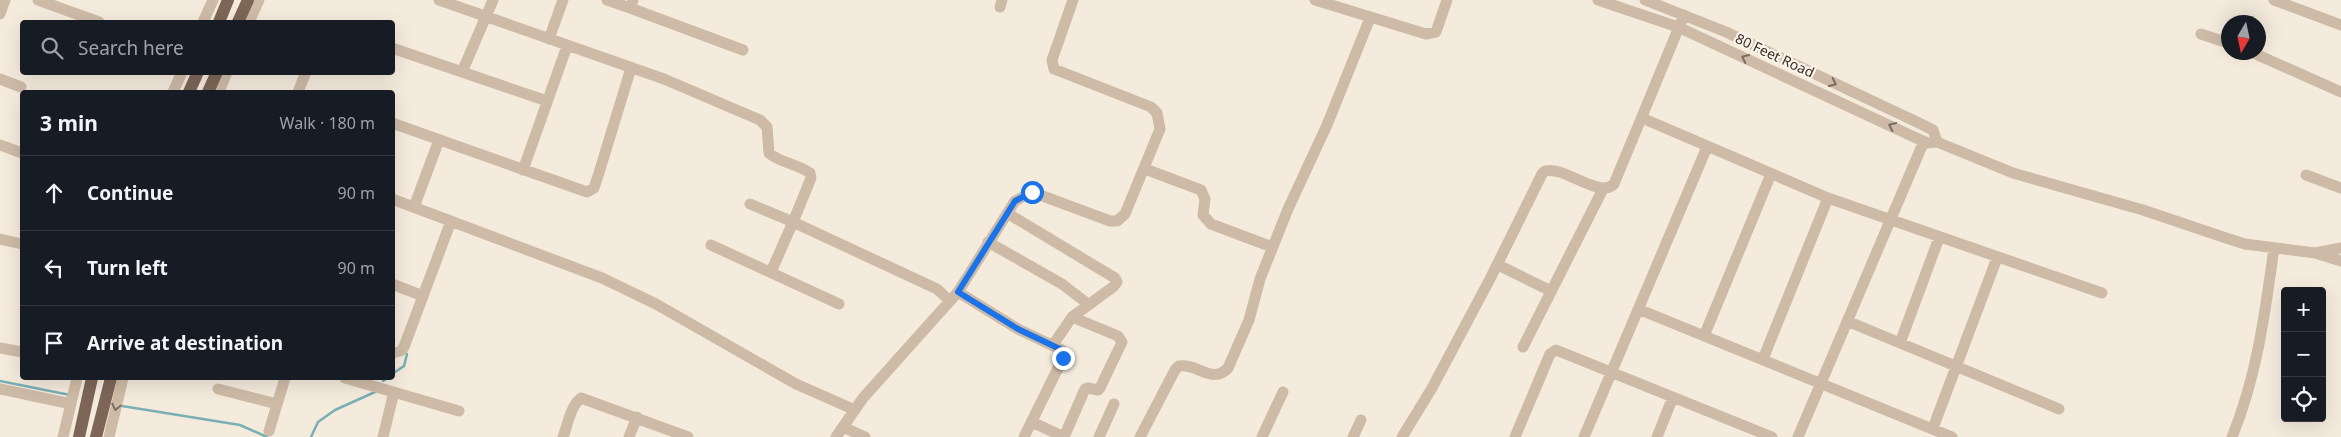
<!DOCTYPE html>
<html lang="en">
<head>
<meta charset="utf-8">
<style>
  body { margin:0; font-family:"Noto Sans",sans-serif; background:#20242c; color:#f1f3f6 }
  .controls { position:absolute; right:15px; bottom:15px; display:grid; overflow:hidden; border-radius:5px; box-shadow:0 5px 20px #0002 }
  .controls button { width:45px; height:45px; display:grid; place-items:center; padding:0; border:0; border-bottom:1px solid #363941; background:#171b24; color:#f1f3f6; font:25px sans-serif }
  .compass { position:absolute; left:2221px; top:15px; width:45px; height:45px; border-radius:50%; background:#171b24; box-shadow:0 5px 20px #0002; rotate:189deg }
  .stop { position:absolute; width:15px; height:15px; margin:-11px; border:4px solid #1a73e8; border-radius:50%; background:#fff }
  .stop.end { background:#1a73e8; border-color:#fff; box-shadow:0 1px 5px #0008 }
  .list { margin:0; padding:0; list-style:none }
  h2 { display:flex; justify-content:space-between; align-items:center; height:65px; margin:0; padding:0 20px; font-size:21px }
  h2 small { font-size:16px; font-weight:400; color:#9ea1a6 }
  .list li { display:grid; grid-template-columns:32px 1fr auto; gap:15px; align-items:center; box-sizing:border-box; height:75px; padding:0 20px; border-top:1px solid #363941 }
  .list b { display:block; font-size:19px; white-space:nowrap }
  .list em { font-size:16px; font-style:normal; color:#9ea1a6 }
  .icon { flex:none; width:28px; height:28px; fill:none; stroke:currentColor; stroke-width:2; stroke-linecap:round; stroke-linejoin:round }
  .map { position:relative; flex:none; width:2341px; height:437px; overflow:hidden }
  .search { position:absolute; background:#171b24; box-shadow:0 5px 20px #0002; left:20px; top:20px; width:375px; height:55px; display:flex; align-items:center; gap:12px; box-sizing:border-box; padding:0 18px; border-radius:5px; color:#9ea1a6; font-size:19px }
  .panel { position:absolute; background:#171b24; box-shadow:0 5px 20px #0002; left:20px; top:90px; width:375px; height:290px; border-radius:5px }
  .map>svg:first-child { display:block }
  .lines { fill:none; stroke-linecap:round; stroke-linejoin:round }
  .stream { stroke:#79afb5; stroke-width:2.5 }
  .minor { stroke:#cebba7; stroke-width:11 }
  .major { stroke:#7d6658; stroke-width:12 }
  .oneway { stroke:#7d6e61 }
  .route { stroke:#1a73e8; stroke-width:6 }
  .labels { text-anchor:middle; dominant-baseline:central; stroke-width:4.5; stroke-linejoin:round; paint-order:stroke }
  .street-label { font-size:14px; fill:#3a2f28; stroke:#fbf4ea }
</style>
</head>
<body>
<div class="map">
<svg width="2341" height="437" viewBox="0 0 2341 437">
  <rect width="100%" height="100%" fill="#f5ebdd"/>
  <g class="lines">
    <path class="stream" d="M 392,374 L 404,366 L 407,354
      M 0,381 L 70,395
      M 383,381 L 388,378
      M 122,406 L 240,425 L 267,437
      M 311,437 L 318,422 L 335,410 L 375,392"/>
    <path class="minor" d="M 38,0 L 99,22
      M 439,0 L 664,79 L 760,120 L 767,127 L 769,153 C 780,163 798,164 810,173 L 811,178 L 793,222 L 937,289 L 949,300
      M 607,0 L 630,8 L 633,0
      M 1315,0 L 1426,34 L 1436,32 L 1447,0
      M 1598,0 L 1678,27 L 1927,143 L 1937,142
      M 1645,0 L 1726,32 L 1919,123 L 1933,130 L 1937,142 L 2013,173 L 2143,210 L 2226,238 L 2245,244 L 2315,253 L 2341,261
      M 2274,0 L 2341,25
      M 1000,7 L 1002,0
      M 630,8 L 743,50
      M 0,14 L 5,0
      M 203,22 L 213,0
      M 249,22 L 259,0
      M 2201,34 L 2228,43
      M 549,39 L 563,0
      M 392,48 L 462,72 L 493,0
      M 2251,52 L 2341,92
      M 462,72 L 547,101
      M 0,79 L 21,87
      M 173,92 L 182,72
      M 219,92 L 227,72
      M 298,92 L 306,72
      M 1642,118 L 1828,198 L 2102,293
      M 392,123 L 587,192 L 594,188 L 598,176 L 631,68
      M 0,145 L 22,153
      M 1145,169 L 1201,190 L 1205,199 L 1203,215 L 1211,224 L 1272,247
      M 523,170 L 567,46
      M 2306,175 L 2341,188
      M 392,199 L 602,278 L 656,304 L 796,384 L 855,410
      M 750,204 L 793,222 L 771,272
      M 414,207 L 439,140
      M 1007,213 L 1115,278 L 1117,282 L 1113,287 L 1072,317 L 1053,345
      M 0,239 L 22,244
      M 988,242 L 1062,284 L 1088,304
      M 711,245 L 839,304
      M 2315,253 L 2341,248
      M 1498,265 L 1551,291
      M 392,284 L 423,296 L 451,221
      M 958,292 L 1018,329 L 1062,350 L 1065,354 L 1024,437
      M 1638,309 L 1952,437
      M 1847,321 L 2059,409
      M 1704,336 L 1771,174
      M 1900,343 L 1939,238
      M 1523,347 L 1603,189
      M 0,348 L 22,352
      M 392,353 L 401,351 L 404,347 L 423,296
      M 1763,359 L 1828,198
      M 345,378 L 459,411
      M 0,389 L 71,404
      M 218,389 L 277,404
      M 1032,422 L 1064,437
      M 843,427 L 865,437
      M 1933,428 L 1997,258
      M 269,431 L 285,378
      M 63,437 L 77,378
      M 109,437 L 123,378
      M 383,437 L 394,392
      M 563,437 C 568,424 570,407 581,398 L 688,437
      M 629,437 L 637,417
      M 836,437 L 863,398 L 958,292 L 1015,201 L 1032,192 L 1110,221 L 1117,221 L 1125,214 L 1160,129 L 1157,113 L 1151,107 L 1054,69 L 1052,60 L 1073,0
      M 1064,437 L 1085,389 L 1088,388 L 1098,390 L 1100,388 L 1122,342 L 1118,336 L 1072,317
      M 1099,437 L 1114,404
      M 1140,437 L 1175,370 L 1179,366 C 1197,363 1213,385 1228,368 L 1249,320 L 1260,279 L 1288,209 L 1327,125 L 1370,18
      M 1262,437 L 1283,392
      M 1353,437 L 1361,420
      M 1402,437 L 1432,388 L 1491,277 L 1542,174 L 1545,171 C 1565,166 1599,199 1614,184 L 1684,15
      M 1515,437 L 1550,354 L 1556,350 L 1772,437
      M 1584,437 L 1707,147
      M 1657,437 L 1673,397
      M 1798,437 L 1924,141
      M 2232,437 C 2257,376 2265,313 2274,248"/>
    <path class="major" d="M 219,22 L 228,0
      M 238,22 L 248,0
      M 189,92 L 198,72
      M 208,92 L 217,72
      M 79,437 L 92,378
      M 96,437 L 111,378"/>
  </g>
  <defs><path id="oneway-chevron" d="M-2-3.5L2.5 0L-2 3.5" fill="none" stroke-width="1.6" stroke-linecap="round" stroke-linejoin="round" transform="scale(1.25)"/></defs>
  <g class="oneway">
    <use href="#oneway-chevron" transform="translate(1745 58) rotate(-155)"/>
    <use href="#oneway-chevron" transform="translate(1833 83) rotate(25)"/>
    <use href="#oneway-chevron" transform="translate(1892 126) rotate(-155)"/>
    <use href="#oneway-chevron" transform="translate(116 407) rotate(103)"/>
  </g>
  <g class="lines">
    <path class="route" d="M 1032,192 L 1015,201 L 958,292 L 1018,329 L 1062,350 L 1065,354 L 1063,358"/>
  </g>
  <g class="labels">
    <g class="street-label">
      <text transform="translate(1775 55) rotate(25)">80 Feet Road</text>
    </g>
  </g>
</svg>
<div class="controls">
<button>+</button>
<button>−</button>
<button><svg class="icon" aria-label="locate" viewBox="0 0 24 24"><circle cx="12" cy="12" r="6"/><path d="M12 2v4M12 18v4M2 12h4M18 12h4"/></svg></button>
</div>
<svg class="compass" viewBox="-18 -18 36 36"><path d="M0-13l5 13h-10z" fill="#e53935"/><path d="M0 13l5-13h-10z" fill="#9ea1a6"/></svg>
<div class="stop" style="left:1032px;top:192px"></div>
<div class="stop end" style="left:1063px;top:358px"></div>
<div class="search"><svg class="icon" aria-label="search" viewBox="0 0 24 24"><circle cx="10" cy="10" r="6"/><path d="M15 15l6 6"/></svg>Search here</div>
<section class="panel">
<h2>3 min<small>Walk · 180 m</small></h2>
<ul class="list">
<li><svg class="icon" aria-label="ahead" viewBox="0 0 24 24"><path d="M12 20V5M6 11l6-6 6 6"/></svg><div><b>Continue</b></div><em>90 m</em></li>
<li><svg class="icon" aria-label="left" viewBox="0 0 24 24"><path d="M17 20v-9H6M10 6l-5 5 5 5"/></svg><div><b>Turn left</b></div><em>90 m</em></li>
<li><svg class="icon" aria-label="arrive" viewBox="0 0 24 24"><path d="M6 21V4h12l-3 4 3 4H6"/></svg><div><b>Arrive at destination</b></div></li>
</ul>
</section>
</div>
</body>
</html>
